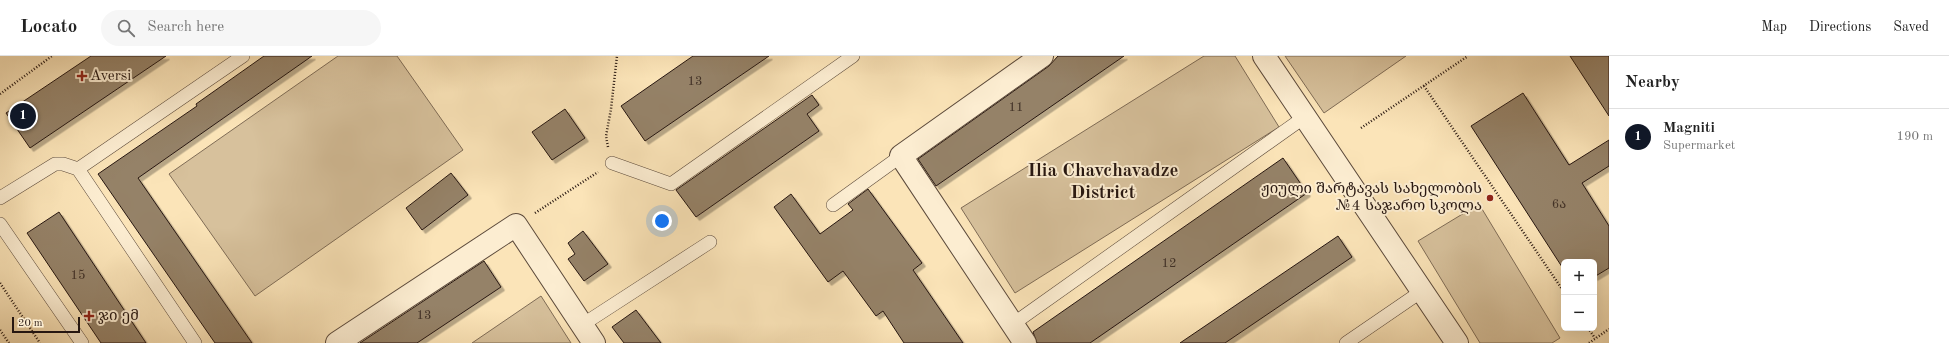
<!DOCTYPE html>
<html lang="en">
<head>
<meta charset="utf-8">
<style>
  body { margin:0; font-family:"Old Standard TT","Noto Serif Georgian",serif; background:#f6f6f6; color:#222 }
  .controls { position:absolute; right:12px; bottom:12px; display:grid; overflow:hidden; border-radius:6px; box-shadow:0 4px 16px #0002 }
  .controls button { width:36px; height:36px; display:grid; place-items:center; padding:0; border:0; border-bottom:1px solid #e0e0e0; background:#fff; color:#222; font:20px sans-serif }
  .scale { position:absolute; left:12px; bottom:10px; width:68px; box-sizing:border-box; padding-left:4px; border:2px solid #271711; border-top:0; font-size:11px; line-height:14px; white-space:nowrap; color:#271711; -webkit-text-stroke:3px #fcedd1; paint-order:stroke }
  .you { position:absolute; left:662px; top:165px; width:14px; height:14px; margin:-10px; border:3px solid #fff; border-radius:50%; background:#1a73e8; box-shadow:0 0 0 6px #1a73e833 }
  .badge { display:grid; place-items:center; width:26px; height:26px; border-radius:50%; background:#111827; color:#fff; font-size:13px; font-weight:700 }
  .pin { position:absolute; translate:-50% -50%; border:2px solid #fff; box-shadow:0 1px 4px #0006 }
  .list { margin:0; padding:0; list-style:none }
  h2 { display:flex; justify-content:space-between; align-items:center; height:52px; margin:0; padding:0 16px; font-size:17px }
  h2 small { font-size:13px; font-weight:400; color:#767676 }
  .list li { display:grid; grid-template-columns:26px 1fr auto; gap:12px; align-items:center; box-sizing:border-box; height:56px; padding:0 16px; border-top:1px solid #e0e0e0 }
  .list b { display:block; font-size:15px; white-space:nowrap }
  .list p { margin:0; font-size:13px; white-space:nowrap; color:#767676 }
  .list em { font-size:13px; font-style:normal; color:#767676 }
  .icon { flex:none; width:22px; height:22px; fill:none; stroke:currentColor; stroke-width:2; stroke-linecap:round; stroke-linejoin:round }
  .map { position:relative; flex:none; width:1609px; height:287px; overflow:hidden }
  header { display:flex; align-items:center; gap:24px; box-sizing:border-box; height:56px; padding:0 20px; background:#fff; border-bottom:1px solid #e0e0e0 }
  header strong { font-size:19px }
  nav { display:flex; gap:22px; margin-inline-start:auto; font-size:14px }
  .search { width:280px; height:36px; background:#f6f6f6; display:flex; align-items:center; gap:10px; box-sizing:border-box; padding:0 14px; border-radius:22px; color:#767676; font-size:15px }
  main { display:flex }
  aside { flex:1; background:#fff }
  .map>svg:first-child { display:block }
  .green { fill:#d7c19c; stroke:#7f6c56 }
  .building { fill:#958268; stroke:#271711; filter:url(#shadow) }
  .lines { fill:none; stroke-linecap:round; stroke-linejoin:round }
  .lane-casing { stroke:#5c4a3b; stroke-width:14 }
  .street-casing { stroke:#5c4a3b; stroke-width:24 }
  .path { stroke:#271711; stroke-width:2.5; stroke-dasharray:1 2; stroke-linecap:butt }
  .lane { stroke:#fcedd1; stroke-width:13 }
  .street { stroke:#fcedd1; stroke-width:22 }
  .poi-dot { fill:#8f2418; stroke:#fcedd1; stroke-width:1.5 }
  .labels { text-anchor:middle; dominant-baseline:central; stroke-width:4; stroke-linejoin:round; paint-order:stroke }
  .number-label { font-size:13px; fill:#423227 }
  .poi-label { font-size:15px; fill:#271711; stroke:#fcedd1; text-anchor:start }
  .district-label { font-size:19px; font-weight:bold; fill:#271711; stroke:#fcedd1 }
</style>
</head>
<body>
<header>
<strong>Locato</strong>
<div class="search"><svg class="icon" aria-label="search" viewBox="0 0 24 24"><circle cx="10" cy="10" r="6"/><path d="M15 15l6 6"/></svg>Search here</div>
<nav><a>Map</a><a>Directions</a><a>Saved</a></nav>
</header>
<main>
<div class="map">
<svg width="1609" height="287" viewBox="0 0 1609 287">
  <defs>
    <filter id="shadow"><feDropShadow dx="3.5" dy="3.5" stdDeviation="0" flood-color="#0004"/></filter>
  </defs>
  <rect width="100%" height="100%" fill="#fbe4b8"/>
  <filter id="stains"><feTurbulence type="fractalNoise" baseFrequency=".005" numOctaves="4"/><feColorMatrix values="0 0 0 0 .2 0 0 0 0 .09 0 0 0 0 .02 0 0 0 .5 -.17"/></filter>
  <radialGradient id="worn" r=".72"><stop offset=".6" stop-color="#630" stop-opacity="0"/><stop offset="1" stop-color="#630" stop-opacity=".3"/></radialGradient>
  <path class="green" d="M 338,0 L 397,0 L 463,94 L 255,240 L 169,118 Z
    M 1204,0 L 1235,0 L 1279,71 L 1015,237 L 961,152 Z
    M 1285,0 L 1406,0 L 1324,57 Z
    M 1479,148 L 1560,282 L 1552,287 L 1480,287 L 1418,185 Z
    M 541,240 L 571,287 L 472,287 Z"/>
  <path class="building" d="M 91,0 L 166,0 L 30,92 L 6,57 Z
    M 264,0 L 312,0 L 138,122 L 252,287 L 215,287 L 98,118 L 197,50 L 196,48 Z
    M 693,0 L 769,0 L 645,85 L 621,50 Z
    M 1058,0 L 1124,0 L 936,130 L 918,103 L 1049,10 Z
    M 1570,0 L 1609,0 L 1609,60 Z
    M 1523,37 L 1569,109 L 1609,84 L 1609,110 L 1582,127 L 1609,170 L 1609,212 L 1594,221 L 1594,206 L 1564,206 L 1564,214 L 1471,70 Z
    M 812,39 L 819,49 L 807,58 L 819,75 L 696,161 L 676,134 Z
    M 565,53 L 585,82 L 552,104 L 532,76 Z
    M 1283,102 L 1307,137 L 1090,287 L 1037,287 L 1033,276 Z
    M 451,117 L 468,139 L 422,174 L 406,152 Z
    M 868,133 L 922,207 L 913,214 L 963,287 L 904,287 L 883,255 L 876,260 L 843,215 L 828,226 L 774,151 L 791,138 L 820,178 L 853,154 L 848,148 Z
    M 59,156 L 146,287 L 101,287 L 27,177 Z
    M 583,175 L 608,208 L 584,225 L 568,203 L 575,198 L 568,187 Z
    M 1338,180 L 1352,201 L 1225,287 L 1180,287 Z
    M 484,205 L 501,231 L 417,287 L 360,287 Z
    M 636,254 L 661,287 L 624,287 L 612,271 Z"/>
  <g class="lines">
    <defs>
      <path id="lane" d="M 612,107 L 671,128 L 853,0
        M 78,113 L 243,0
        M 0,142 L 55,108 L 63,108 L 78,113 L 195,287
        M 833,149 L 901,100
        M 0,168 L 82,287
        M 1013,268 L 1306,60
        M 582,269 L 710,186
        M 1346,287 L 1422,235"/>
      <path id="street" d="M 1264,0 L 1457,287
        M 337,287 L 516,169 L 594,287
        M 1025,287 L 901,100 L 1042,0"/>
    </defs>
    <use href="#lane" class="lane-casing"/>
    <use href="#street" class="street-casing"/>
    <path class="path" d="M 1424,30 L 1564,236
      M 0,38 L 52,0
      M 1361,72 L 1468,0
      M 608,91 L 606,80 L 611,53 L 617,0
      M 535,157 L 598,116
      M 0,227 L 40,287
      M 1588,272 L 1595,282
      M 0,274 L 9,287
      M 1589,287 L 1609,273"/>
    <use href="#lane" class="lane"/>
    <use href="#street" class="street"/>
  </g>
  <g class="poi-dot">
    <path d="M80 14h4v4h4v4h-4v4h-4v-4h-4v-4h4z"/>
    <circle cx="1490" cy="142" r="4"/>
    <path d="M87 254h4v4h4v4h-4v4h-4v-4h-4v-4h4z"/>
  </g>
  <g class="labels">
    <g class="number-label">
      <text x="695" y="25">13</text>
      <text x="1016" y="51">11</text>
      <text x="1559" y="148">6ა</text>
      <text x="1169" y="207">12</text>
      <text x="78" y="219">15</text>
      <text x="424" y="259">13</text>
    </g>
    <g class="poi-label">
      <text x="90" y="20">Aversi</text>
      <text x="1482" y="133" text-anchor="end">ჟიული შარტავას სახელობის<tspan x="1482" dy="17">№4 საჯარო სკოლა</tspan></text>
      <text x="98" y="260">ჯი ემ</text>
    </g>
    <g class="district-label">
      <text x="1103" y="115">Ilia Chavchavadze<tspan x="1103" dy="22">District</tspan></text>
    </g>
  </g>
  <rect width="100%" height="100%" filter="url(#stains)"/>
  <rect width="100%" height="100%" fill="url(#worn)"/>
</svg>
<div class="controls">
<button>+</button>
<button>−</button>
</div>
<div class="scale">20 m</div>
<div class="you"></div>
<div class="pin badge" style="left:23px;top:60px">1</div>
</div>
<aside>
<h2>Nearby<small></small></h2>
<ul class="list">
<li><span class="badge">1</span><div><b>Magniti</b><p>Supermarket</p></div><em>190 m</em></li>
</ul>
</aside>
</main>
</body>
</html>
